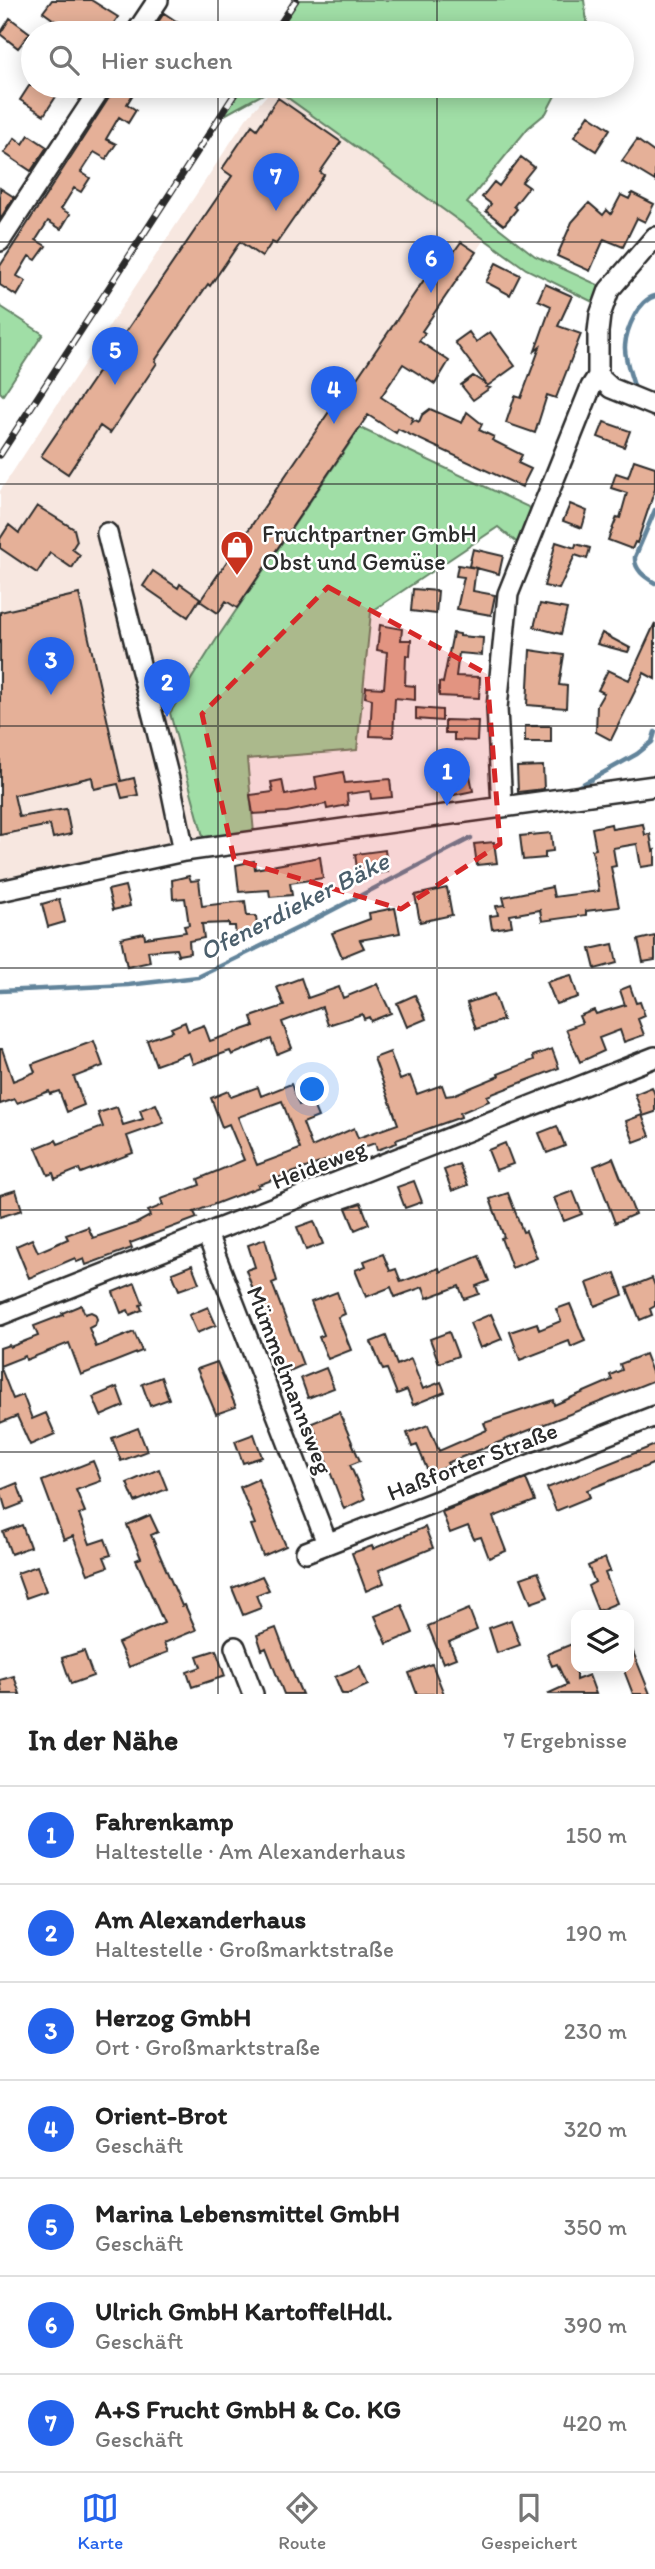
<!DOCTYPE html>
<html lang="de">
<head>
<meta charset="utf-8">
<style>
  body { margin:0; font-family:Itim,sans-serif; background:#f2f2f2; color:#222 }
  .controls { position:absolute; right:21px; bottom:21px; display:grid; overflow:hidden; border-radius:14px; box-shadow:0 4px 18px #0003 }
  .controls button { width:63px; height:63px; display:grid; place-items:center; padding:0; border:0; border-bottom:2px solid #e0e0e0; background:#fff; color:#222; font:35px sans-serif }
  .you { position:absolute; left:313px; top:1090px; width:24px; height:24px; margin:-18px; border:5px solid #fff; border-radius:50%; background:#1a73e8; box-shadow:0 0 0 10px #1a73e833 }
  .badge { display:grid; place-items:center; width:46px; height:46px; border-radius:50%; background:#2563eb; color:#fff; font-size:23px; font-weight:700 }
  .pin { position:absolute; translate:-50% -58px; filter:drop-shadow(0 2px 4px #0008) }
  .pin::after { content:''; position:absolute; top:37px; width:24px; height:21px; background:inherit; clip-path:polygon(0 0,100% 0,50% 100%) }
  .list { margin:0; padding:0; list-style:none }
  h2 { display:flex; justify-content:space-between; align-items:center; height:91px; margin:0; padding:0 28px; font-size:30px }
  h2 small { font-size:23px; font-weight:400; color:#767676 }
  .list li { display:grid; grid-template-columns:46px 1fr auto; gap:21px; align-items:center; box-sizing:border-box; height:98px; padding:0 28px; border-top:2px solid #e0e0e0 }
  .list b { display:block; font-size:26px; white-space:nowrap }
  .list p { margin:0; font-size:23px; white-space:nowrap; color:#767676 }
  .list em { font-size:23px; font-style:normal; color:#767676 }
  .icon { flex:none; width:38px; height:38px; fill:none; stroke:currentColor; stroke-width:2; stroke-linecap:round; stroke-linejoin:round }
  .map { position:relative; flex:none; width:655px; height:1694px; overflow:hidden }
  .search { position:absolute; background:#fff; box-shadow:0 4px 18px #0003; left:21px; right:21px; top:21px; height:77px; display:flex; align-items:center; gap:18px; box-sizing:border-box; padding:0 24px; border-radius:38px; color:#767676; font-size:26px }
  .sheet { height:777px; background:#fff }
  nav { display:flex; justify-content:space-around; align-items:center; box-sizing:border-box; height:98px; border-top:2px solid #e0e0e0; background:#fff; font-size:19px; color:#767676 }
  nav a { display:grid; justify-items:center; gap:4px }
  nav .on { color:#2563eb }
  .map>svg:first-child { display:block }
  .built { fill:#f7e7e0 }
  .green { fill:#a0dea6; stroke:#668468; stroke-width:2 }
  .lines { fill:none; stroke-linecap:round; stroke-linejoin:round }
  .stream { stroke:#62849b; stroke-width:4.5 }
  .building { fill:#e5b098; stroke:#2b2b2b; stroke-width:2; fill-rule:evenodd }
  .minor-casing { stroke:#2b2b2b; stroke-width:24 }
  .minor { stroke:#fff; stroke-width:19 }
  .rail-casing { stroke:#2b2b2b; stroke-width:7 }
  .rail { stroke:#fff; stroke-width:4.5; stroke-dasharray:13; stroke-linecap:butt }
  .marked { fill:#d62828; fill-opacity:0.2; stroke:#d62828; stroke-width:5; stroke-dasharray:14 9; stroke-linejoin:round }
  .grid { fill:none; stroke:#2b2b2b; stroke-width:2; stroke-opacity:0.55 }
  .labels { text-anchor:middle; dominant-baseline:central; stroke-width:5; stroke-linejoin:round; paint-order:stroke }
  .poi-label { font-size:24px; fill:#2b2b2b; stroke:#fff; text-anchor:start }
  .street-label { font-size:24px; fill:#2b2b2b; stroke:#fff }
  .water-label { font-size:26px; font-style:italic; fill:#4b5f6c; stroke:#fff }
</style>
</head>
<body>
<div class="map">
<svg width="655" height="1694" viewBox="0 0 655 1694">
  <rect width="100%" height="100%" fill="#fff"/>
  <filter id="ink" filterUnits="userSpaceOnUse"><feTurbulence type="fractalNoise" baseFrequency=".0143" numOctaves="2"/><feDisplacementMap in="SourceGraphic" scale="14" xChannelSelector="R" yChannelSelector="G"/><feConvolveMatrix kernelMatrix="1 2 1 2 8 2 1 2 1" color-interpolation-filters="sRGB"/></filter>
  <g filter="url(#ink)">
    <path class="built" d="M 273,88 L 485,238 L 216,640 L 204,838 L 158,846 L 0,883 L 0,491 L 246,119 Z"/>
    <path class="green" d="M 296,0 L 584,0 L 587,22 L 583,33 L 274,33 Z
      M 240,86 L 560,86 L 546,113 L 528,128 L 467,203 L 535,256 L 609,290 L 603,307 L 526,269 L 274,88 L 219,118 Z
      M 0,306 L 43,334 L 3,395 L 0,392 Z
      M 360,428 L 541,513 L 526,550 L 498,527 L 371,612 L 357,750 L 247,759 L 254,833 L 204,840 L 170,713 L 216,640 Z"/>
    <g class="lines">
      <path class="stream" d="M 635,390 C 632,377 624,359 625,346 C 626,330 638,300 655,296
        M 655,510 L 635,557 C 634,570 645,577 655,583
        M 574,789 L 637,754 L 652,742 L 655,732
        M 0,991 L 128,985 L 198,977 L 300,927 L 471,838"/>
    </g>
    <path class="building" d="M 52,0 L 91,0 L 118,17 L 107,33 L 84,33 L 71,25 L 68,30 L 43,12 Z
      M 164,13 L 179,23 L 172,33 L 151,33 Z
      M 10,18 L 30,33 L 18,48 L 0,34 Z
      M 29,86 L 43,86 L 57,95 L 44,115 L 20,100 Z
      M 114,86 L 138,86 L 127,104 L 136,110 L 128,123 L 119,117 L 106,139 L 116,144 L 106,159 L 94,152 L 81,172 L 90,178 L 81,192 L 74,188 L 61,209 L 70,214 L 61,229 L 48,221 L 36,240 L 46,246 L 36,260 L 29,256 L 17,276 L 26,281 L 17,296 L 0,285 L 0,266 L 112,93 Z
      M 278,98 L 341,142 L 320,172 L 324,175 L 276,244 L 272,242 L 262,257 L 240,242 L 210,286 L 208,284 L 155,361 L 157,363 L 110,433 L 100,426 L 68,474 L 41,456 L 232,176 L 222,169 L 252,125 L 257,129 Z
      M 589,115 L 610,129 L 596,151 L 574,137 Z
      M 29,135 L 47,147 L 31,171 L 4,153 L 15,138 L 23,144 Z
      M 637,140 L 655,153 L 655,181 L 622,161 Z
      M 521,157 L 534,167 L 522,182 L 529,187 L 514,206 L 517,209 L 504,225 L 486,211 L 491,204 L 482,197 L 494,182 L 499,186 Z
      M 0,188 L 14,197 L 0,219 Z
      M 632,193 L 654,204 L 645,222 L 637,218 L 623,247 L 604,239 L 590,271 L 557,256 L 572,222 L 589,203 L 603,215 L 607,210 L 611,214 L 621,195 L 629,199 Z
      M 461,242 L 476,252 L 422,331 L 425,333 L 419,341 L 449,361 L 435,384 L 403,364 L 381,397 L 413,418 L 410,424 L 415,420 L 419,422 L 422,415 L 430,409 L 462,423 L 467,412 L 482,424 L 479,430 L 494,437 L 492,440 L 522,455 L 518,463 L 531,469 L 522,487 L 398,429 L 396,433 L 368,415 L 237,608 L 226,601 L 218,613 L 200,601 L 337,400 L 340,403 L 441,255 L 448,260 Z
      M 496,263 L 520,275 L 510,295 L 486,282 Z
      M 545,284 L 572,296 L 558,326 L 581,334 L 556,398 L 547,395 L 535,433 L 506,423 L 515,396 L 521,398 L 540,347 L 535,351 L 551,306 L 538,300 Z
      M 469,332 L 476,342 L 490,332 L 515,366 L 486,387 L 490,388 L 473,400 L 461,385 L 473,376 L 487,385 L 455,342 Z
      M 604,422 L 630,431 L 624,447 L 598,437 Z
      M 634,460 L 655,467 L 655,489 L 637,543 L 635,542 L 632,549 L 608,540 L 617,517 L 620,518 L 627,493 L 611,488 L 616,473 L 628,477 Z
      M 570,504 L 587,511 L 582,528 L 563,521 Z
      M 37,506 L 74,529 L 77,541 L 72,549 L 80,555 L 72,568 L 50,553 L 37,573 L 0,548 L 0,539 L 9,525 L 19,533 Z
      M 556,542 L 575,548 L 576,544 L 590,548 L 587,559 L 575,555 L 559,589 L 544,586 Z
      M 473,549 L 503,556 L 499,574 L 469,566 Z
      M 458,565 L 476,568 L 473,591 L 495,595 L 491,615 L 457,609 L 464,577 L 456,576 Z
      M 153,571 L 178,588 L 180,584 L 200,598 L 188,617 L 143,586 Z
      M 413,589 L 438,591 L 436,614 L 411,611 Z
      M 79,594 L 121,781 L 134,778 L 138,795 L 122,798 L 118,784 L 94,789 L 92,777 L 14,795 L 19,817 L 66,809 L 71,834 L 53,838 L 50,825 L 0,835 L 0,612 Z
      M 540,604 L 567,609 L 561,634 L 534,627 Z
      M 655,623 L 655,679 L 644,673 L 611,740 L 596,732 L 597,705 L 604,693 L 598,690 L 608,670 L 629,680 Z
      M 380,625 L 402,629 L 401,640 L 411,640 L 410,656 L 406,655 L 405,685 L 415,686 L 415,700 L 395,698 L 393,737 L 370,736 L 372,699 L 365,697 L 366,687 L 384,688 L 387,652 L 377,650 Z
      M 453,633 L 460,634 L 460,636 L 483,638 L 482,655 L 459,653 L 456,676 L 480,677 L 479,698 L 439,696 L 439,682 L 443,683 Z
      M 602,633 L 630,648 L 628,652 L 597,644 Z
      M 530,650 L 564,655 L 559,685 L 567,686 L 566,708 L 527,705 Z
      M 416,708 L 442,710 L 442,721 L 416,719 Z
      M 445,720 L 478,721 L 477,741 L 454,740 L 454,733 L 445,733 Z
      M 525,726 L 551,726 L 551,742 L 525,742 Z
      M 459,754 L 462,771 L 469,770 L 473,791 L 449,796 L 445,777 L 431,780 L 428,759 Z
      M 543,766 L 544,789 L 518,792 L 517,767 Z
      M 343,772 L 345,783 L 390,779 L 392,797 L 371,799 L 370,791 L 347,794 L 348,805 L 327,809 L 326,804 L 287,812 L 253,814 L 250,795 L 273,792 L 271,782 L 282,780 L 285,795 L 317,789 L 315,777 Z
      M 611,824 L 612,829 L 643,824 L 645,835 L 650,834 L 653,851 L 655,850 L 655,865 L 641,867 L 637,844 L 613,848 L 616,866 L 611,867 L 619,907 L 586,911 L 586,915 L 542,921 L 540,910 L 510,915 L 512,926 L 492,929 L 490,916 L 498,915 L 496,906 L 505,905 L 503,897 L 552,887 L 554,897 L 599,891 L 592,850 L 596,849 L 592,828 Z
      M 551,833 L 553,851 L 545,852 L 545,858 L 523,860 L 520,836 Z
      M 494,842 L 497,863 L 477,865 L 474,844 Z
      M 385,850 L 388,872 L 358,876 L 355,854 Z
      M 320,857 L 323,878 L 290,883 L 292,895 L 270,897 L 269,890 L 239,892 L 236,865 L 254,861 L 255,869 Z
      M 189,876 L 191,881 L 199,880 L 202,906 L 245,901 L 247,916 L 256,916 L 258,936 L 236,938 L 235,926 L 229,926 L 229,923 L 202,924 L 204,938 L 189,941 L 190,953 L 178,955 L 176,949 L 148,951 L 150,962 L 127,967 L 121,938 L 144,933 L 145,938 L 186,932 L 184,926 L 189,925 L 185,898 L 173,899 L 172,880 Z
      M 125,886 L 130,906 L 113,910 L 108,890 Z
      M 447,888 L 452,915 L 420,922 L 415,895 Z
      M 59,899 L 65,922 L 48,927 L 42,904 Z
      M 395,908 L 400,933 L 360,940 L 364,948 L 342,957 L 332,933 L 370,919 L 369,913 Z
      M 655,936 L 655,960 L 643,962 L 638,940 Z
      M 613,944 L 617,963 L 595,969 L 590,949 Z
      M 571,975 L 578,997 L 556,1004 L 547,982 Z
      M 301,978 L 308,998 L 339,987 L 343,998 L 377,984 L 391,1013 L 371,1021 L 369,1017 L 364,1019 L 362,1014 L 328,1025 L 322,1007 L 282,1022 L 292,1048 L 277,1054 L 271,1039 L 232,1055 L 230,1051 L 193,1064 L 189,1053 L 156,1065 L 147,1040 L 173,1031 L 171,1028 L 185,1022 L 188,1031 L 204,1025 L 210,1041 L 254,1026 L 251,1017 L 284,1006 L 277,987 Z
      M 630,986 L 636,1003 L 640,1002 L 645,1016 L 638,1019 L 644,1035 L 624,1042 L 620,1030 L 599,1038 L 604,1051 L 580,1062 L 566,1029 L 582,1023 L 579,1016 L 594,1010 L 596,1014 L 625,1005 L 620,990 Z
      M 494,994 L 503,1020 L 476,1029 L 467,1003 Z
      M 415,995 L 426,1019 L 407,1027 L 397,1003 Z
      M 94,1041 L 103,1066 L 74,1077 L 84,1105 L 67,1112 L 59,1091 L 50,1094 L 49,1091 L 17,1103 L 15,1099 L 0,1104 L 0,1049 L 2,1049 L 13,1081 L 35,1072 L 32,1064 Z
      M 552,1049 L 559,1068 L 487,1096 L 489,1101 L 460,1113 L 461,1117 L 396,1140 L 397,1143 L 377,1150 L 375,1143 L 258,1185 L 259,1187 L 194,1212 L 197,1218 L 130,1243 L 132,1248 L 86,1265 L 84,1259 L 77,1262 L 75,1258 L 29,1278 L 16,1246 L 32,1239 L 38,1252 L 68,1239 L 66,1235 L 88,1227 L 93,1238 L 137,1223 L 150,1216 L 148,1211 L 163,1205 L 161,1199 L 200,1185 L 198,1179 L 244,1160 L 229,1124 L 222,1127 L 211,1098 L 228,1091 L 231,1097 L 258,1087 L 261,1096 L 291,1084 L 299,1105 L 311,1100 L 318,1117 L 303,1123 L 312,1147 L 354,1128 L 358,1138 L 398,1124 L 374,1058 L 390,1052 L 400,1080 L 410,1076 L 417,1094 L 442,1085 L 446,1096 L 453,1095 L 499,1076 L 498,1074 L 534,1060 L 533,1056 ZM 282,1101 L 300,1149 L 257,1165 L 238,1117 Z
      M 652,1087 L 655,1095 L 655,1112 L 643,1116 L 635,1094 Z
      M 156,1104 L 164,1123 L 127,1136 L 133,1153 L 81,1173 L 79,1169 L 55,1179 L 53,1173 L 48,1175 L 36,1148 L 56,1140 L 58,1144 L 103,1127 L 98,1113 L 117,1107 L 123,1125 L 143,1119 L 140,1110 Z
      M 642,1115 L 650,1136 L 634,1142 L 626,1121 Z
      M 557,1126 L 565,1146 L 547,1153 L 539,1133 Z
      M 505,1143 L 513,1164 L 496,1170 L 488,1150 Z
      M 613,1158 L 635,1214 L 615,1223 L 594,1166 Z
      M 459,1164 L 468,1185 L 452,1191 L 444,1170 Z
      M 414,1181 L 422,1202 L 405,1208 L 397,1187 Z
      M 16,1190 L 22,1210 L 0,1217 L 0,1195 Z
      M 573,1191 L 582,1214 L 564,1221 L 554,1198 Z
      M 508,1193 L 523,1232 L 526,1231 L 537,1258 L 512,1268 L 501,1238 L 504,1237 L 490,1199 Z
      M 361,1203 L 369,1224 L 355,1230 L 346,1208 Z
      M 314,1221 L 323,1244 L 306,1250 L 297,1227 Z
      M 265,1239 L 277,1281 L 272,1283 L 303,1365 L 283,1374 L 246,1270 L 255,1267 L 248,1245 Z
      M 383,1254 L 390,1271 L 396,1269 L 401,1282 L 439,1268 L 440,1272 L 479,1256 L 489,1281 L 476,1286 L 479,1294 L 464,1299 L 459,1286 L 427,1298 L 423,1287 L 395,1297 L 391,1287 L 366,1297 L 355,1270 L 366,1266 L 364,1261 Z
      M 192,1265 L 199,1283 L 179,1290 L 172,1273 Z
      M 615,1273 L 623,1295 L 595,1306 L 587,1283 Z
      M 652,1278 L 655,1286 L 655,1306 L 650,1309 L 652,1315 L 640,1320 L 627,1288 Z
      M 135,1283 L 143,1304 L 140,1305 L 142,1310 L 130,1315 L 128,1310 L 121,1313 L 113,1292 Z
      M 337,1292 L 345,1314 L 338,1317 L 351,1350 L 328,1359 L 319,1337 L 324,1335 L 311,1302 Z
      M 570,1304 L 585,1341 L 571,1347 L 569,1341 L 520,1360 L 510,1332 L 537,1323 L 539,1330 L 561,1321 L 556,1309 Z
      M 81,1305 L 85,1314 L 91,1312 L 95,1314 L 97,1319 L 95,1325 L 89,1328 L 96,1347 L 134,1332 L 142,1351 L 81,1375 L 69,1343 L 26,1360 L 25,1356 L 0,1366 L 0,1348 L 9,1345 L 10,1347 L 38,1336 L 34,1326 L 63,1315 L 62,1313 Z
      M 208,1307 L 216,1325 L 197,1333 L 189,1315 Z
      M 491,1314 L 502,1339 L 480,1348 L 470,1323 Z
      M 449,1332 L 458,1356 L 439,1363 L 430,1339 Z
      M 386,1336 L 397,1365 L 411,1359 L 423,1389 L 441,1382 L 445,1392 L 413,1405 L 407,1390 L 397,1394 L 387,1369 L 383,1370 L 371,1342 Z
      M 645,1354 L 655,1380 L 447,1463 L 449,1466 L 429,1474 L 417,1445 L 412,1447 L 407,1433 L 428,1425 L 439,1451 L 487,1430 L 484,1423 L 553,1400 L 554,1405 L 612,1380 L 610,1375 L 622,1370 L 620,1364 Z
      M 217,1362 L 236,1407 L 216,1414 L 197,1369 Z
      M 0,1366 L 13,1399 L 23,1395 L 32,1419 L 46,1413 L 55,1434 L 30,1445 L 17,1416 L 0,1423 Z
      M 326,1368 L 334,1388 L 308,1398 L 301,1378 Z
      M 161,1377 L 169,1399 L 150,1406 L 142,1384 Z
      M 117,1387 L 124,1406 L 101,1416 L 93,1397 Z
      M 339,1412 L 360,1461 L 350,1465 L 365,1499 L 344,1509 L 312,1423 Z
      M 138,1428 L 147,1451 L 121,1461 L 112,1438 Z
      M 254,1434 L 262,1457 L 243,1463 L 235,1441 Z
      M 655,1445 L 655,1463 L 587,1490 L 590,1497 L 556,1511 L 547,1488 Z
      M 93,1461 L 101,1481 L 76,1490 L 85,1512 L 79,1514 L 90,1544 L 105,1539 L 111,1555 L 104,1557 L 108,1567 L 88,1574 L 73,1536 L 64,1540 L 42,1481 Z
      M 159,1469 L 167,1489 L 135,1502 L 127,1483 Z
      M 258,1479 L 286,1546 L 263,1556 L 251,1525 L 255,1524 L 240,1487 Z
      M 526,1479 L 535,1501 L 493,1517 L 506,1551 L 489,1558 L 481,1537 L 474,1539 L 468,1526 L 450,1533 L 442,1512 Z
      M 17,1483 L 24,1503 L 6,1510 L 0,1490 Z
      M 150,1515 L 158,1532 L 151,1535 L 182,1606 L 185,1605 L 196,1630 L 164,1643 L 168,1652 L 129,1667 L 118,1643 L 164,1623 L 136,1560 L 141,1558 L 127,1525 Z
      M 22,1525 L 30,1547 L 11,1554 L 3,1532 Z
      M 425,1527 L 433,1548 L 379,1570 L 384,1583 L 366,1591 L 352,1553 L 372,1546 L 373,1549 Z
      M 605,1558 L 610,1571 L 605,1573 L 617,1603 L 598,1611 L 588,1586 L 595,1582 L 588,1566 Z
      M 37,1566 L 46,1591 L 26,1598 L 17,1573 Z
      M 538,1572 L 548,1597 L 531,1603 L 521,1578 Z
      M 262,1576 L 269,1590 L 256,1595 L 261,1608 L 243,1615 L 232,1588 Z
      M 402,1605 L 413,1633 L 387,1644 L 375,1616 Z
      M 469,1609 L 477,1630 L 449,1642 L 456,1658 L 443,1663 L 428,1626 Z
      M 511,1620 L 520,1645 L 497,1653 L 489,1628 Z
      M 276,1628 L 294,1676 L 302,1694 L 284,1694 L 266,1648 L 262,1650 L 257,1635 Z
      M 629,1642 L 650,1694 L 633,1694 L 623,1668 L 629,1668 Z
      M 572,1644 L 576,1654 L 576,1680 L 589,1675 L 596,1694 L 547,1694 L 567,1685 L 557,1664 L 552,1666 L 547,1654 Z
      M 216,1650 L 225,1676 L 192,1687 L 187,1672 L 201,1667 L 197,1656 Z
      M 84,1651 L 93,1676 L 71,1684 L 62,1658 Z
      M 432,1664 L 444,1694 L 417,1694 L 409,1673 Z
      M 360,1666 L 368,1685 L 348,1694 L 342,1694 L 335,1677 Z
      M 14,1676 L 20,1694 L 2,1694 L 0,1680 Z"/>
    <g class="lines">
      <defs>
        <path id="minor" d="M 136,33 L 158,0
          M 0,241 L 102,86
          M 598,376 L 598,332 L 600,315 L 609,290 L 655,237
          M 598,376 L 611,388 L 655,406
          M 107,533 L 170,783 L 184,851
          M 502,807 L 497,708 L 508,594 L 591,387 L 598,376
          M 0,891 L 184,851 L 655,786
          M 207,1234 L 327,1543
          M 0,1315 L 655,1057
          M 306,1552 L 655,1416
          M 235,1647 L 253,1694"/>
      </defs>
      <use href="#minor" class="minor-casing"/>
      <use href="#minor" class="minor"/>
      <defs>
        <path id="rail" d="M 274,33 L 296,0
          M 0,455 L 240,86"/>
      </defs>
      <use href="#rail" class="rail-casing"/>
      <use href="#rail" class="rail"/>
    </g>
  </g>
  <path class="marked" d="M 328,587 L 487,674 L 500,844 L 401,909 L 234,859 L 202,714 Z"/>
  <path class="grid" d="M 218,0 L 218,33M 437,0 L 437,33M 218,86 L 218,1694M 437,86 L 437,1694M 0,242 L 655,242M 0,484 L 655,484M 0,726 L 655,726M 0,968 L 655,968M 0,1210 L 655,1210M 0,1452 L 655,1452"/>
  <defs>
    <symbol id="shop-pin" viewBox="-11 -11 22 30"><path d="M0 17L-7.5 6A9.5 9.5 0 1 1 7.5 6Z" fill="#c8321e" stroke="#fff"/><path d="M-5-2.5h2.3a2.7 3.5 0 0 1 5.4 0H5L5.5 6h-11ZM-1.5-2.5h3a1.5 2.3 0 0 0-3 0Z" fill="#fff"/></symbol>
  </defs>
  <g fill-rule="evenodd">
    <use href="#shop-pin" x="218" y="528" width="38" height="52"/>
  </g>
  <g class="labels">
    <g class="poi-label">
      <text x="262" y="533">Fruchtpartner GmbH<tspan x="262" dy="28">Obst und Gemüse</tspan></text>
    </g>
    <g class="street-label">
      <text transform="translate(319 1164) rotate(-21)">Heideweg</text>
      <text transform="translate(290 1380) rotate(69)">Mümmelmannsweg</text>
      <text transform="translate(472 1461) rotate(-21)">Haßforter Straße</text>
    </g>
    <g class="water-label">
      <text transform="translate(294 906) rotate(-27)">Ofenerdieker Bäke</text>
    </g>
  </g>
</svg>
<div class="controls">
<button><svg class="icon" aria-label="layers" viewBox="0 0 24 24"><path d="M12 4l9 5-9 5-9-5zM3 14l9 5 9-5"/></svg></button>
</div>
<div class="you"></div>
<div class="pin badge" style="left:447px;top:806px">1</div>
<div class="pin badge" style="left:167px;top:717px">2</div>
<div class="pin badge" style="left:51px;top:695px">3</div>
<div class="pin badge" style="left:334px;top:424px">4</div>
<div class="pin badge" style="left:115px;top:385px">5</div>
<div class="pin badge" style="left:431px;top:293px">6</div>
<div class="pin badge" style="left:276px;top:211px">7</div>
<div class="search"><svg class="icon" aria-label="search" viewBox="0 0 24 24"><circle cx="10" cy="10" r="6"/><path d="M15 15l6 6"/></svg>Hier suchen</div>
</div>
<section class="sheet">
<h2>In der Nähe<small>7 Ergebnisse</small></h2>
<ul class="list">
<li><span class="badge">1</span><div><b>Fahrenkamp</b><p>Haltestelle · Am Alexanderhaus</p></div><em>150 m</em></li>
<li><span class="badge">2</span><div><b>Am Alexanderhaus</b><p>Haltestelle · Großmarktstraße</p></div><em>190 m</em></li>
<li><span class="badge">3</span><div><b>Herzog GmbH</b><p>Ort · Großmarktstraße</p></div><em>230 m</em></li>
<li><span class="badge">4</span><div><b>Orient-Brot</b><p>Geschäft</p></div><em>320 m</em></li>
<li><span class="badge">5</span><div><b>Marina Lebensmittel GmbH</b><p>Geschäft</p></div><em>350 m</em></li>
<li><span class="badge">6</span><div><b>Ulrich GmbH KartoffelHdl.</b><p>Geschäft</p></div><em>390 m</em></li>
<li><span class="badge">7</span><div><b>A+S Frucht GmbH &amp; Co. KG</b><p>Geschäft</p></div><em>420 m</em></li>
</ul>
</section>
<nav>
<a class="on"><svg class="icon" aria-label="map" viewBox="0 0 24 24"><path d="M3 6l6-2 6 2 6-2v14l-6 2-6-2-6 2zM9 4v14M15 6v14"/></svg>Karte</a>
<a><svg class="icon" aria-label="directions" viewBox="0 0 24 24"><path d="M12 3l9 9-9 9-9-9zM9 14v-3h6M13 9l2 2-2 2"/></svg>Route</a>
<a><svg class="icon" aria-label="saved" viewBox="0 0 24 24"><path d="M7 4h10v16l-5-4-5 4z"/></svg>Gespeichert</a>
</nav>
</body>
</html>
